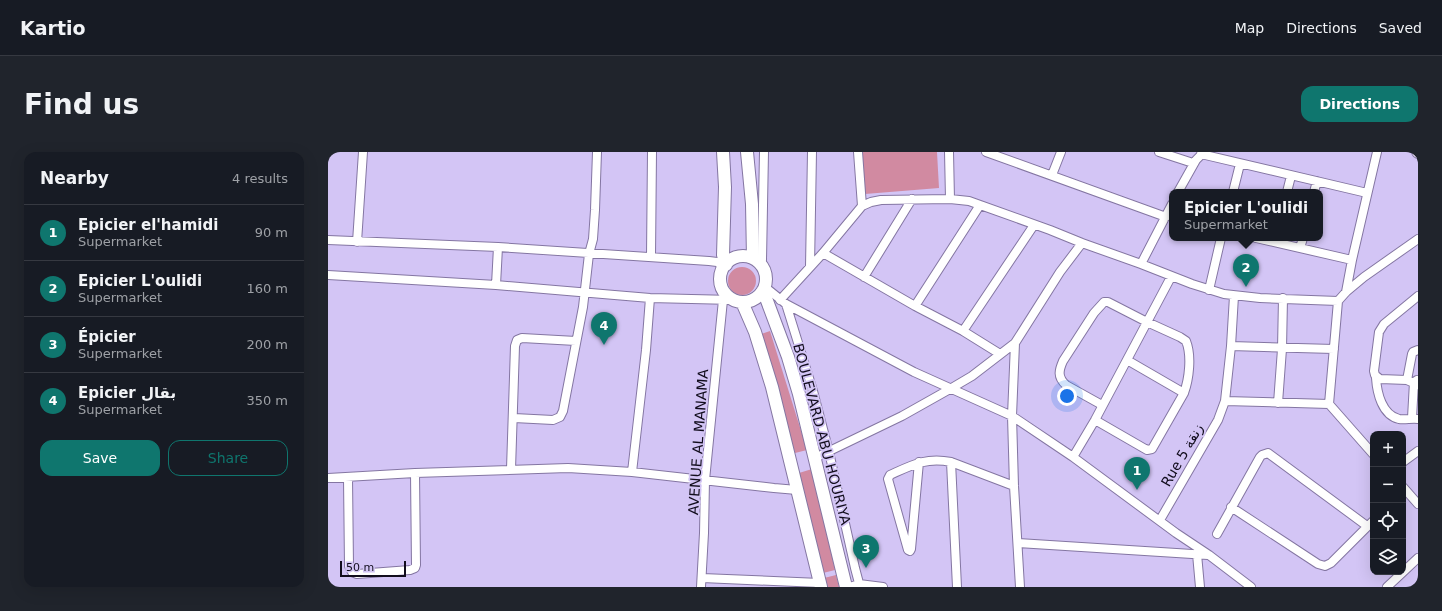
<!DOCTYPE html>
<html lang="en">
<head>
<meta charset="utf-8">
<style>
  body { margin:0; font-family:"DejaVu Sans","Noto Sans Arabic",sans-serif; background:#20242c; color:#f1f3f6 }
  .controls { position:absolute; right:12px; bottom:12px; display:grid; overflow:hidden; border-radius:8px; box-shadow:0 4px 16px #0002 }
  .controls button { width:36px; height:36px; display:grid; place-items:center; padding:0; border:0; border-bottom:1px solid #363941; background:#171b24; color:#f1f3f6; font:20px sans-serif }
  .scale { position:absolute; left:12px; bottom:10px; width:66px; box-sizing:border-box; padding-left:4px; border:2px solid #120d1d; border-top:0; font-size:11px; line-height:14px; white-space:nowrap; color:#120d1d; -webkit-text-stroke:3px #d3c5f5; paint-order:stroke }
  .you { position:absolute; left:739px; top:244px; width:14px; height:14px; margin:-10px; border:3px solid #fff; border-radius:50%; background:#1a73e8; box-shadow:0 0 0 6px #1a73e833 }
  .badge { display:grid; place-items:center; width:26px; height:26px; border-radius:50%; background:#0f766e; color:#fff; font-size:13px; font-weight:700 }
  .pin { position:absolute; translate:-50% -33px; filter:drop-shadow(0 1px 2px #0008) }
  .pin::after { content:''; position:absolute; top:21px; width:14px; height:12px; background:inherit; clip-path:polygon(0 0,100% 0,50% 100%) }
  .popup { position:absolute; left:841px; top:37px; width:154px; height:52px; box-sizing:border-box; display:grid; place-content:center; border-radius:8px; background:#171b24; filter:drop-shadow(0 1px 3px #0005); font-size:13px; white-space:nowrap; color:#9ea1a6 }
  .popup b { font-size:15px; color:#f1f3f6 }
  .popup::after { content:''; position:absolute; left:50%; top:100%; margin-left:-8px; border:8px solid transparent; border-top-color:#171b24 }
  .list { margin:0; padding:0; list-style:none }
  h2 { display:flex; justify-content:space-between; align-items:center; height:52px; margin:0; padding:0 16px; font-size:17px }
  h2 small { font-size:13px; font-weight:400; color:#9ea1a6 }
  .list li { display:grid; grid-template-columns:26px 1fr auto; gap:12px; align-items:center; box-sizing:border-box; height:56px; padding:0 16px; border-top:1px solid #363941 }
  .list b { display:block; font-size:15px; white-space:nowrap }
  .list p { margin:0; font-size:13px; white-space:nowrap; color:#9ea1a6 }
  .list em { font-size:13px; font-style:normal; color:#9ea1a6 }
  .actions { display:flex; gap:8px; padding:12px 16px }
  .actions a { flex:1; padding:9px 0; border:1px solid #0f766e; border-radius:12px; text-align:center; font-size:14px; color:#0f766e }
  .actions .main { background:#0f766e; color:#fff }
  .icon { flex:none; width:22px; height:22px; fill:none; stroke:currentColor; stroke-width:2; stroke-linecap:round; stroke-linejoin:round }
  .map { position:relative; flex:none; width:1090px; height:435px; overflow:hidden; border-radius:12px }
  header { display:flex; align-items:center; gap:24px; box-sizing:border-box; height:56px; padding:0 20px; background:#171b24; border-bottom:1px solid #363941 }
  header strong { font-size:19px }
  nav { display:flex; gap:22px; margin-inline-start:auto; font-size:14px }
  .intro { display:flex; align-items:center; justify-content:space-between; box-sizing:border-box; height:96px; padding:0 24px }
  h1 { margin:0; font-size:28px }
  .button { padding:10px 18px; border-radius:12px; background:#0f766e; color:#fff; font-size:14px; font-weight:700 }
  main { display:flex; gap:24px; padding:0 24px }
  aside { flex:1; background:#171b24; border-radius:12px; box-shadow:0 4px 16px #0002 }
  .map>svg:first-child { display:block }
  .green { fill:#d18aa1 }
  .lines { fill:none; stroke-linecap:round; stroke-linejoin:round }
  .minor-casing { stroke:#8476a2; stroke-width:10 }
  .tertiary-casing { stroke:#8476a2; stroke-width:12 }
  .secondary-casing { stroke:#8476a2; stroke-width:14 }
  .minor { stroke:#fff; stroke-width:8 }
  .tertiary { stroke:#fff; stroke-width:10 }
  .secondary { stroke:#fff; stroke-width:12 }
  .labels { text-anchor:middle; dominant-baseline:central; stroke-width:3.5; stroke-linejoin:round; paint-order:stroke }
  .street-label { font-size:14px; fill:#120d1d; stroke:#d3c5f5 }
</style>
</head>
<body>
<header>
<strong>Kartio</strong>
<nav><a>Map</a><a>Directions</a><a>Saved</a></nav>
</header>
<div class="intro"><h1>Find us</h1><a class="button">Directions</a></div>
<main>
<aside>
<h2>Nearby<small>4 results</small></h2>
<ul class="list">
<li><span class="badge">1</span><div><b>Epicier el'hamidi</b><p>Supermarket</p></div><em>90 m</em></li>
<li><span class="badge">2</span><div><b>Epicier L'oulidi</b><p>Supermarket</p></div><em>160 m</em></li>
<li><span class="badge">3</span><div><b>Épicier</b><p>Supermarket</p></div><em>200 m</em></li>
<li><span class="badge">4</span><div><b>Epicier بقال</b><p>Supermarket</p></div><em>350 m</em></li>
</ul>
<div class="actions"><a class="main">Save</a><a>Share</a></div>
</aside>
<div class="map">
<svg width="1090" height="435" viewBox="0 0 1090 435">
  <rect width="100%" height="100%" fill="#d3c5f5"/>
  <path class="green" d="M 533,0 L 609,0 L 611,36 L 537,42 Z
    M400 129a14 14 0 1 1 28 0a14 14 0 1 1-28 0Z
    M 442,179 L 479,298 L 467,301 L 433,182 Z
    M 484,317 L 507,418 L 495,421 L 471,321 Z
    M 508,423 L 511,435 L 498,435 L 496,426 Z"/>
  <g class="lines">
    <defs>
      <path id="minor" d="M 530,0 L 534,54
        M 621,0 L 622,47
        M 658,0 L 838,65
        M 831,0 L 865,11
        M 873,2 L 1039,41
        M 724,23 L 733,0
        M 850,40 L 868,8 L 876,0
        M 905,40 L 912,12
        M 959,40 L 963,24
        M 986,40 L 989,29
        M 928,86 L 1024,108
        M 0,88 L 170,95 L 381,109 L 389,110 L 396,115
        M 29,90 L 35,0
        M 972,96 L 975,86
        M 495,101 L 587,154 L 635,179 L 672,202
        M 323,105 L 324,0
        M 813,112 L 844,52
        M 433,113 L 434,108 L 436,0
        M 482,115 L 484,0
        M 0,123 L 168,133 L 322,146 L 405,148
        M 536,125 L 584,47
        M 168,133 L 170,95
        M 437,135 L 458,152 L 586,220 L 684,264 L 745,305 L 848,381 L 881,403 L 923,435
        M 881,138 L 893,86
        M 1018,140 L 1024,108 L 1049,0
        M 1090,144 L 1056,172 L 1051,180 L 1046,219 L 1047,223 L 1052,227 L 1079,228 L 1090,233
        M 452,148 L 495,101 L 534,54 L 543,50 L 553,48 L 622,47 L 641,49 L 722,78 L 754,91 L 813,112 L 864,132 L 896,142 L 932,146 L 1010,149
        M 458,152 L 485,239 L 501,300 L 527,416 L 532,435
        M 587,154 L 652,53
        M 635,179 L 706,73
        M 903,194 L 1006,197
        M 799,208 L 856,241
        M 1048,226 C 1049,241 1054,263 1071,267 C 1077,268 1084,266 1090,267
        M 1079,228 L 1084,202 L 1085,200 L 1090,198
        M 897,249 L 1001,252
        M 950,251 L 954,197 L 955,146
        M 1001,252 L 1010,149 L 1018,140 L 1036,125 L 1090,87
        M 1001,252 L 1045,302
        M 186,266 L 225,268 L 232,265 L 235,259 L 255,155 L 261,102 L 265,87 L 267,58 L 269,0
        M 1084,266 L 1086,230 L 1089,228
        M 767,268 L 819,298 L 824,297 L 856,241 C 861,227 864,204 858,189 L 852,185 L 819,170 L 780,150 L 776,150 L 766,161 L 735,209 C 731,218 729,225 738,233 L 774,253
        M 745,305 L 767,268 L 843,125
        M 487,306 L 574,264 L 622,237 L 644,224 L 687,191
        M 623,310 L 629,435
        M 1075,310 L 1090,299
        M 183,317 L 187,194 L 189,188 L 194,186 L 248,189
        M 304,320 L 318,198 L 322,146
        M 0,326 L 87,321 L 240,316 L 304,320 L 446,336 L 469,338
        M 20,326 L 21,414 L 24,420 L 29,422 L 82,418 L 87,416 L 88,413 L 87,321
        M 1075,335 L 1090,352
        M 903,355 L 990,412 L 997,414 L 1003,411 L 1045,369
        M 832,368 L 890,268 L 897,249 L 903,194 L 906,144
        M 889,382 L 932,305 L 934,303 L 940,301 L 1039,374
        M 690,391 L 880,403
        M 582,399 L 580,398 L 560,327 L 562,323 C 584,313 598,305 623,310 L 686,334
        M 582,399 L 583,397 L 591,310
        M 869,402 L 872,435
        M 1075,420 L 1090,406
        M 374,426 L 492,431
        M 373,435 L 376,381 L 377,328 L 395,148
        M 521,435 L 531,432 L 555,435
        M 692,435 L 686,334 L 684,264 L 687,191 L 732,120 L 754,91
        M 1059,435 L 1075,420"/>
      <path id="tertiary" d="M 1089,0 L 1090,1"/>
      <path id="secondary" d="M 395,0 L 397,35 L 395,103 L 398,113
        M 419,0 L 424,52 L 425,106
        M392 127a23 23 0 1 1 46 0a23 23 0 1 1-46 0Z
        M 435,138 L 460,205 L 471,242 L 518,435
        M 414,150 L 427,180 L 444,235 L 493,435"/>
    </defs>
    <use href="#minor" class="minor-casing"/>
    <use href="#tertiary" class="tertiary-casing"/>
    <use href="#secondary" class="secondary-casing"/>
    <use href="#minor" class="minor"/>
    <use href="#tertiary" class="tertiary"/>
    <use href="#secondary" class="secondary"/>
  </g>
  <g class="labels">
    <g class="street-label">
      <text transform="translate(494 282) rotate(75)">BOULEVARD ABU HOURIYA</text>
      <text transform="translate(370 290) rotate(-86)">AVENUE AL MANAMA</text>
      <text transform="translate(854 303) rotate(-60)">Rue 5 زنقة</text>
    </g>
  </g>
</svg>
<div class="controls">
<button>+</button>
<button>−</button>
<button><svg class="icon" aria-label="locate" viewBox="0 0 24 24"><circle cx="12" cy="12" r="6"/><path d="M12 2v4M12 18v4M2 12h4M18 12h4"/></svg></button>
<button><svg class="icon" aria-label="layers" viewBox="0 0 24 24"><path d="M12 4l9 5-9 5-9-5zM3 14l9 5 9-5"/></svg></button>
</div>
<div class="scale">50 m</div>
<div class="you"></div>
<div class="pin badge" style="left:809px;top:338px">1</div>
<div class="pin badge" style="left:918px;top:135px">2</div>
<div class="popup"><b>Epicier L'oulidi</b>Supermarket</div>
<div class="pin badge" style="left:538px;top:416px">3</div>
<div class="pin badge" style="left:276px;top:193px">4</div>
</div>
</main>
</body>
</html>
